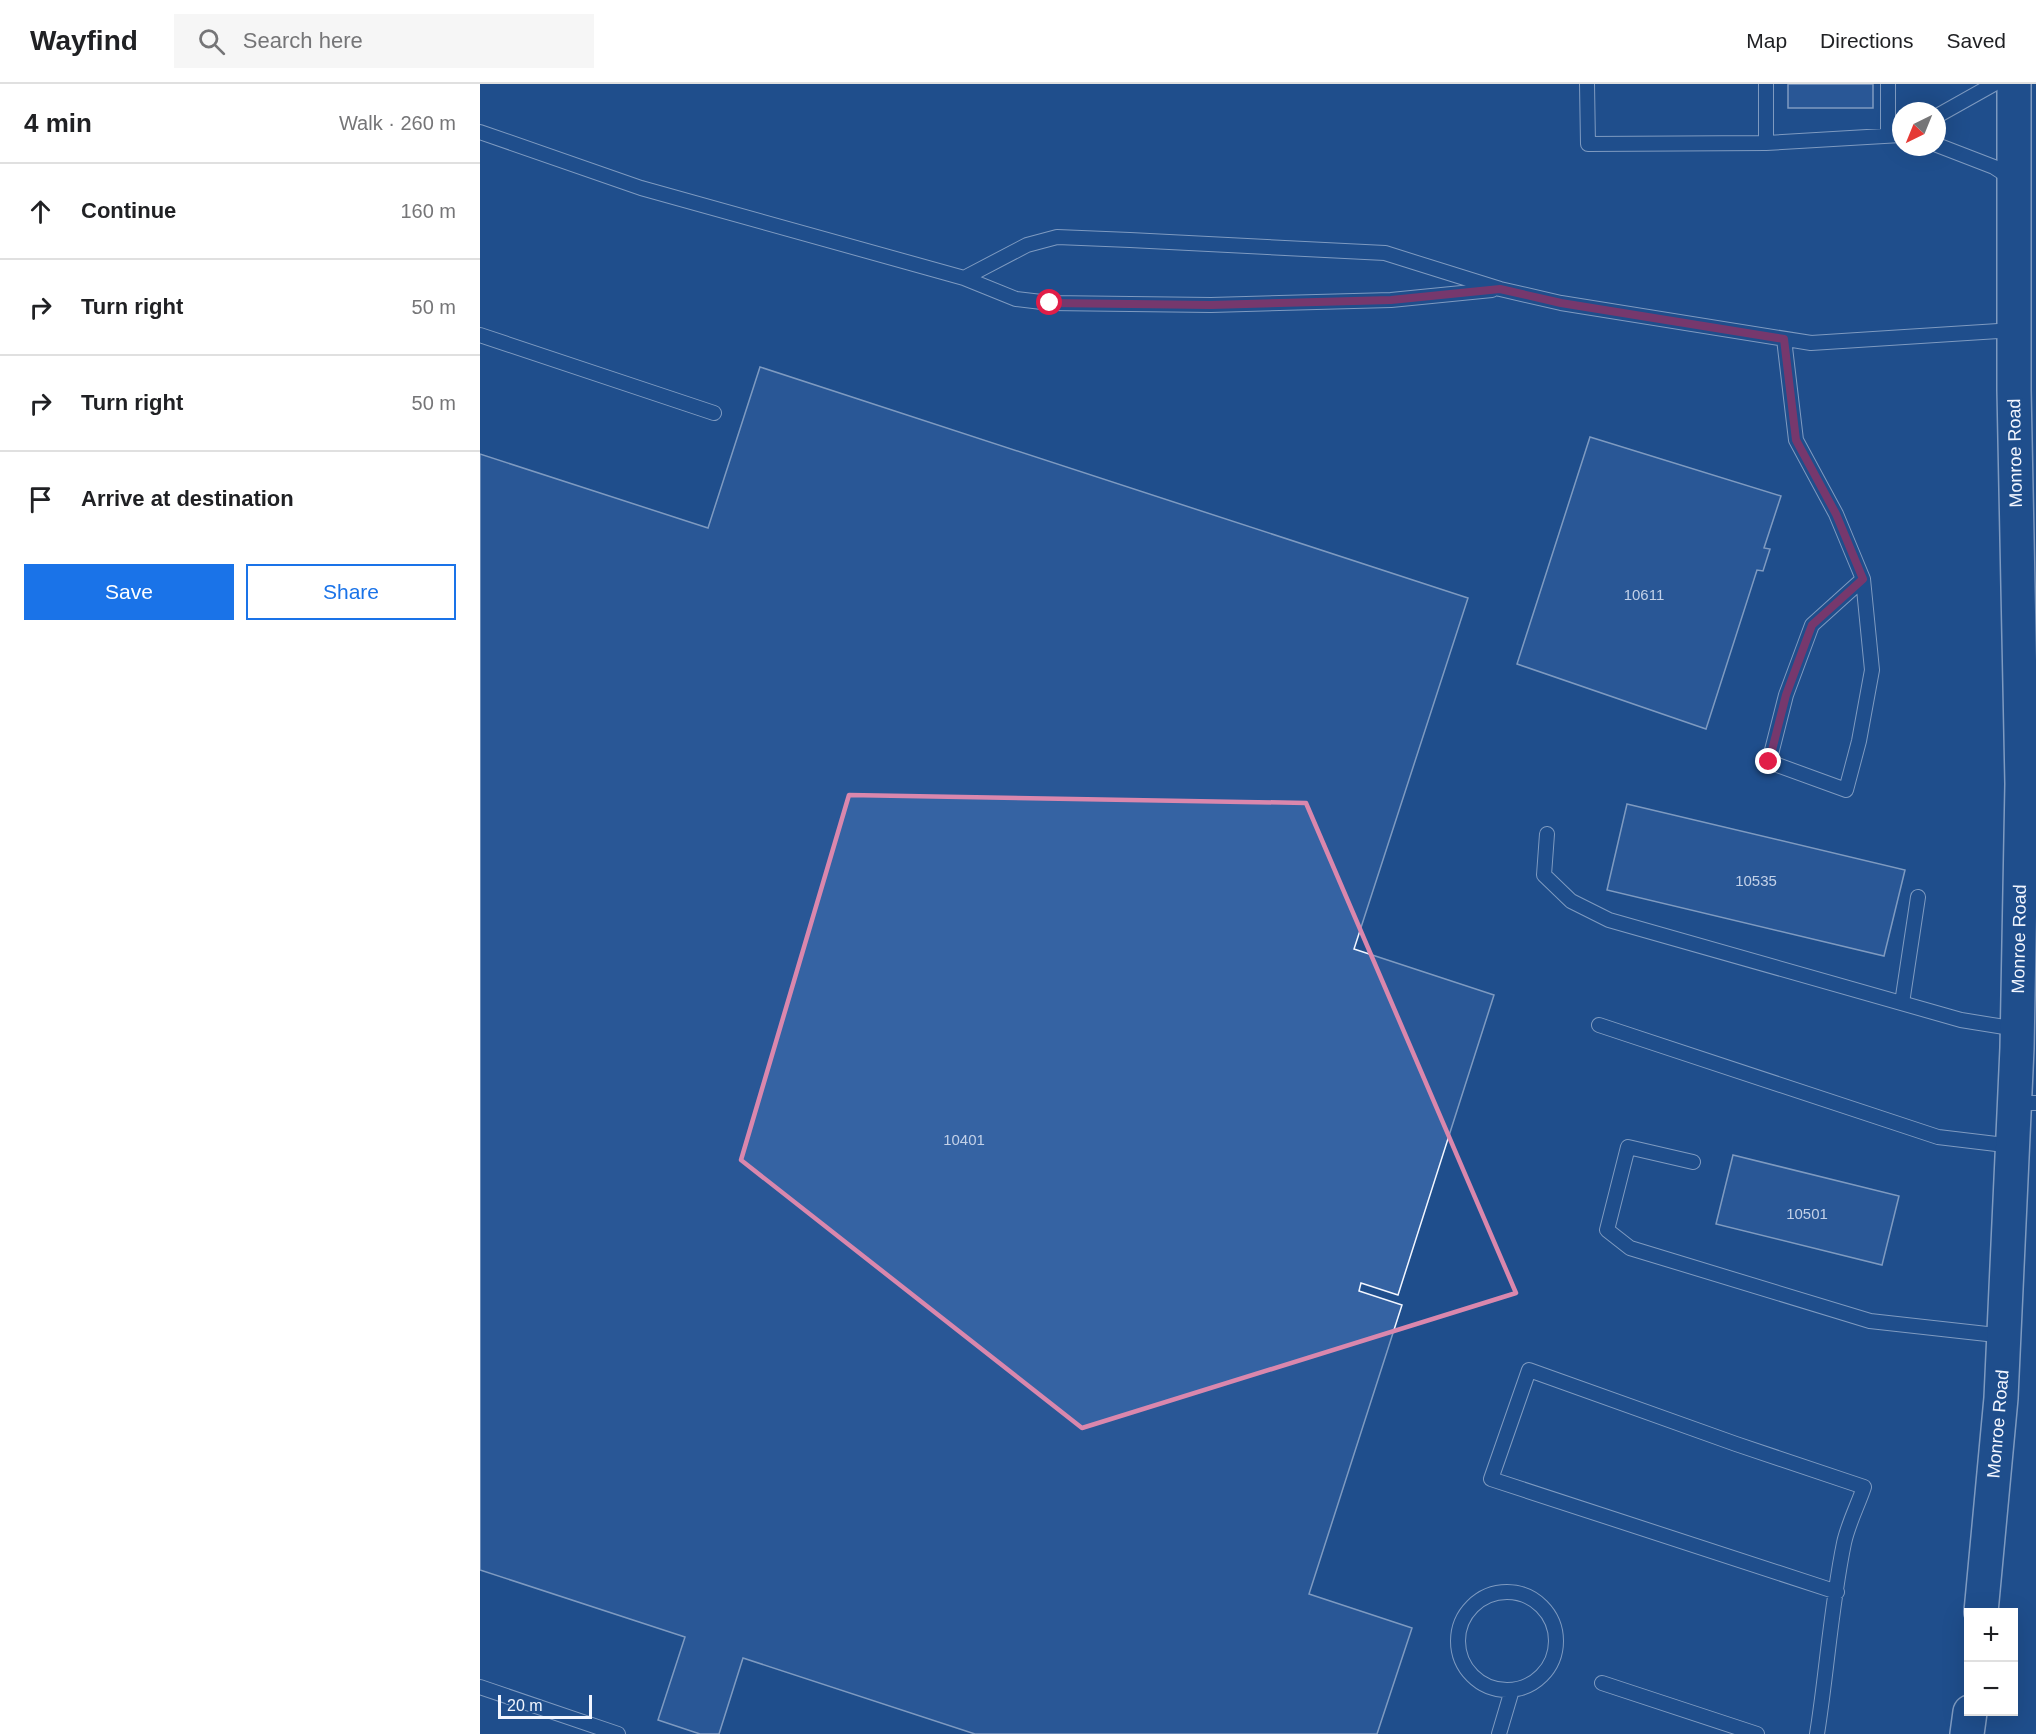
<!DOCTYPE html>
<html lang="en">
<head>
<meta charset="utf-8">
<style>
  body { margin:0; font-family:Arial,sans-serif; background:#f6f6f6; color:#202124 }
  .controls { position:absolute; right:18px; bottom:18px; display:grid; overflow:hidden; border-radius:0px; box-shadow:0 6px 24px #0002 }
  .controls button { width:54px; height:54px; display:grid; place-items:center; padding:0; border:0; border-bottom:2px solid #e0e0e0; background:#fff; color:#202124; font:30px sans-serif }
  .compass { position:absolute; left:1412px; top:18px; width:54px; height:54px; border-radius:50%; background:#fff; box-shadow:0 6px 24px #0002; rotate:223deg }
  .scale { position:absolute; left:18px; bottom:15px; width:94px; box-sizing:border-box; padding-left:6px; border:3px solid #f2f6ff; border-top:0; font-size:16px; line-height:21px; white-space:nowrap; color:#f2f6ff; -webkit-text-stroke:4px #1f4e8c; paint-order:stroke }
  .stop { position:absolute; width:18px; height:18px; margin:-14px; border:4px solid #e11d48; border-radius:50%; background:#fff }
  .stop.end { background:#e11d48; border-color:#fff; box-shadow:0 2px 6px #0008 }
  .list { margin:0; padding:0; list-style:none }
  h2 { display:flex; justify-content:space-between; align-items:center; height:78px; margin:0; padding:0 24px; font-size:26px }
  h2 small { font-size:20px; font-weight:400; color:#757577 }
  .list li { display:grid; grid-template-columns:39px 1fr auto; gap:18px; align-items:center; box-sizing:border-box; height:96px; padding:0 24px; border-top:2px solid #e0e0e0 }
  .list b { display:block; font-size:22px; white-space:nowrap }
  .list em { font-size:20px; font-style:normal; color:#757577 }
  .actions { display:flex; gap:12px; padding:18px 24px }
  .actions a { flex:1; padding:14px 0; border:2px solid #1a73e8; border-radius:0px; text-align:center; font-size:21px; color:#1a73e8 }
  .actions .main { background:#1a73e8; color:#fff }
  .icon { flex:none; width:33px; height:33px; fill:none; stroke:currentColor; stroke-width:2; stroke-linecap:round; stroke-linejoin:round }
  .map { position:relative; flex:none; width:1556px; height:1650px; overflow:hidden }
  header { display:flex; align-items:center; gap:36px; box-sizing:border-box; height:84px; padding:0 30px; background:#fff; border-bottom:2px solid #e0e0e0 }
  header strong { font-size:28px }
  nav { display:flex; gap:33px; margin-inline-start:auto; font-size:21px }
  .search { width:420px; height:54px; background:#f6f6f6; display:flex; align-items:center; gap:15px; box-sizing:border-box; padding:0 21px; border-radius:0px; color:#757577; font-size:22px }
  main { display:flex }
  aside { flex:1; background:#fff }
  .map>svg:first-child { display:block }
  .building { fill:#3563a3; stroke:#f2f6ff; stroke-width:1.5 }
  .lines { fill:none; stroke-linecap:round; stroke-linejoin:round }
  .service-casing { stroke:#f2f6ff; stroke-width:16 }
  .secondary-casing { stroke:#f2f6ff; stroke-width:36 }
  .service { stroke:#1f4e8c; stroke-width:14 }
  .secondary { stroke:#1f4e8c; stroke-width:33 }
  .route { stroke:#e11d48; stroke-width:8 }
  .marked { fill:none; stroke:#da87ad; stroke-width:4.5; stroke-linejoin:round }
  .labels { text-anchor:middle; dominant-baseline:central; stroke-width:4.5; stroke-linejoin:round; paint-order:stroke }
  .number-label { font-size:15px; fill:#c3d1e8 }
  .street-label { font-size:18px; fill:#f2f6ff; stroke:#1f4e8c }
</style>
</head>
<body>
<header>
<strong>Wayfind</strong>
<div class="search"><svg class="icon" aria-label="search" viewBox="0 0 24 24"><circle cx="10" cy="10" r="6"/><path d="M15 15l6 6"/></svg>Search here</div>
<nav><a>Map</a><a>Directions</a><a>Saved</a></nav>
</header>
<main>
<aside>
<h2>4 min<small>Walk · 260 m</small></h2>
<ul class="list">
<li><svg class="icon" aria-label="ahead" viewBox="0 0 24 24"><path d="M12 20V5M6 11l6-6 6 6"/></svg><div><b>Continue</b></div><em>160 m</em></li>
<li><svg class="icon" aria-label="right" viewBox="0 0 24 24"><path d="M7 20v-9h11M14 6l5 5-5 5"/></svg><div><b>Turn right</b></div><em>50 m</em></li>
<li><svg class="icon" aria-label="right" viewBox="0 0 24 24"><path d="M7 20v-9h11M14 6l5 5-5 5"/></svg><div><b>Turn right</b></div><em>50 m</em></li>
<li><svg class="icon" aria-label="arrive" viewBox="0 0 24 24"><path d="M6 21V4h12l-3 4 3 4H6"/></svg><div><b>Arrive at destination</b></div></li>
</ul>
<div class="actions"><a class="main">Save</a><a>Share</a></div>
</aside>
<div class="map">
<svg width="1556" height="1650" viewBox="0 0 1556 1650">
  <rect width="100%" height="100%" fill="#1f4e8c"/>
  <path class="building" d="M 1308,0 L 1393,0 L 1393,24 L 1308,24 Z
    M 280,283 L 988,514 L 874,865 L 1014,911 L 918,1211 L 881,1199 L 879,1207 L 922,1221 L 829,1510 L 932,1544 L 897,1650 L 495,1650 L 263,1574 L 239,1650 L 220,1650 L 178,1636 L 205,1553 L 0,1486 L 0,370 L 228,444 Z
    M 1110,353 L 1301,412 L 1284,464 L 1290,465 L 1283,487 L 1277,486 L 1226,645 L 1037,580 Z
    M 1147,720 L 1425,786 L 1404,872 L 1127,806 Z
    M 1253,1071 L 1419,1112 L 1402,1181 L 1236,1140 Z"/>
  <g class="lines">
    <defs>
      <path id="service" d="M 1107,0 L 1108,60 L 1286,59
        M 1286,0 L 1286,59 L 1421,51
        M 1408,0 L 1408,51
        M 1457,32 L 1514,0
        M 0,48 L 161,104 L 484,194 L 536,215 L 570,219 L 731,221 L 911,216 L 1012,206
        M 1457,61 L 1514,83 L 1531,94
        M 484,194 L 547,161 L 577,153 L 650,156 L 905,169 L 1020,205 L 1081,219 L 1331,259 L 1534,246
        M 0,251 L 234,329
        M 1304,255 L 1316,356 L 1356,430 L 1383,495 L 1392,586 L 1379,657 L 1366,706 L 1289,678 L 1306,611 L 1332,541 L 1383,495
        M 1067,750 L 1064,791 L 1091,817 L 1129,836 L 1481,936 L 1537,945
        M 1422,919 L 1438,813
        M 1119,941 L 1458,1053 L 1533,1062
        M 1535,1019 L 1556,1019
        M 1213,1078 L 1148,1063 L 1127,1146 L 1150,1164 L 1390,1237 L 1525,1252
        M978 1557a49 49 0 1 1 98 0a49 49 0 1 1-98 0Z
        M 1122,1599 L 1277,1650
        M 0,1603 L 138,1650
        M 1019,1650 L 1032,1606
        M 1337,1650 C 1347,1587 1351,1522 1364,1459 C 1368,1440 1378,1421 1384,1403 L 1256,1360 L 1049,1286 L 1011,1395 L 1357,1508"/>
      <path id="secondary" d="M 1501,1528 L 1521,1314 L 1537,964 L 1542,700 L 1534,306 L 1534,0
        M 1487,1650 L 1490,1628"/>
    </defs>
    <use href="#service" class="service-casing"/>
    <use href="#secondary" class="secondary-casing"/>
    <use href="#service" class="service"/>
    <use href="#secondary" class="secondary"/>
  </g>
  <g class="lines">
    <path class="route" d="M 570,219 L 731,221 L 911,216 L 1020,205 L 1081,219 L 1304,255 L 1316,356 L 1356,430 L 1383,495 L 1332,541 L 1306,611 L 1289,678"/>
  </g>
  <path d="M0 0H1556V1650H0ZM 369,711 L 826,719 L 1036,1209 L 602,1344 L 261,1076 Z" fill="#1f4e8c" fill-opacity=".55" fill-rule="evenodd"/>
  <path class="marked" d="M 369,711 L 826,719 L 1036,1209 L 602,1344 L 261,1076 Z"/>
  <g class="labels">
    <g class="number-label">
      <text x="1164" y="510">10611</text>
      <text x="1276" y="796">10535</text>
      <text x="484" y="1055">10401</text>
      <text x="1327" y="1129">10501</text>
    </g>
    <g class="street-label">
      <text transform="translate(1535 369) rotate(-91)">Monroe Road</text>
      <text transform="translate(1539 855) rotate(-89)">Monroe Road</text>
      <text transform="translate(1518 1340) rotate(-85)">Monroe Road</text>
    </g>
  </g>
</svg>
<div class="controls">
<button>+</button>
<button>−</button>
</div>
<svg class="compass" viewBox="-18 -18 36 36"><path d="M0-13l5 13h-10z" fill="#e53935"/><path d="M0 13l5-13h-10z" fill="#757577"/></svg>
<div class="scale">20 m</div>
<div class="stop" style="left:570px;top:219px"></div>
<div class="stop end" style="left:1289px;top:678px"></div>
</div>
</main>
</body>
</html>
